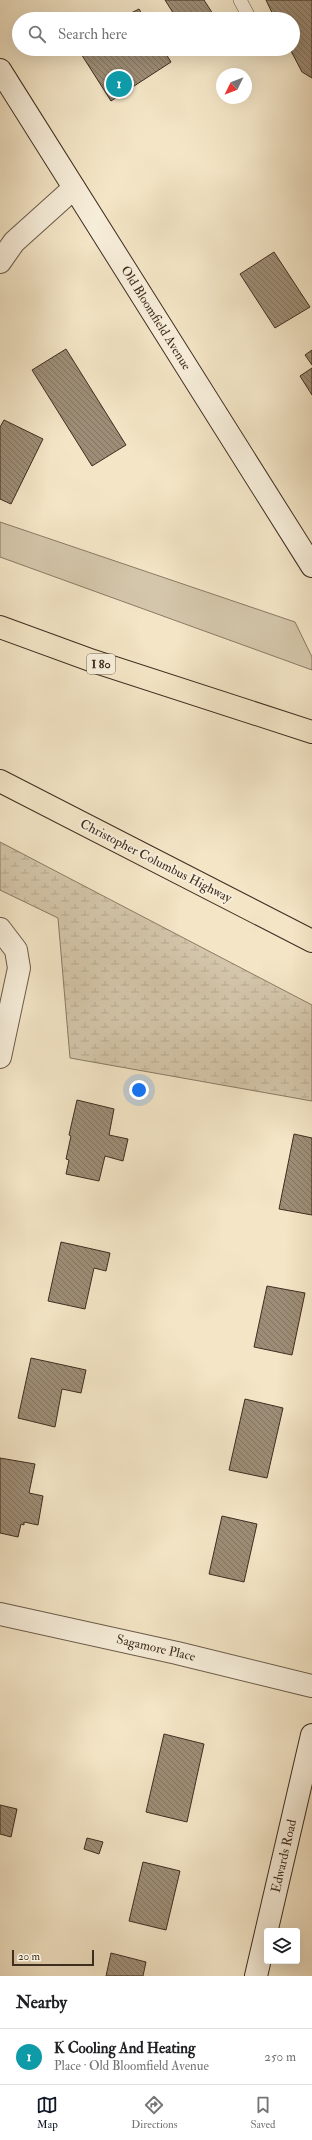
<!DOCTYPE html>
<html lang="en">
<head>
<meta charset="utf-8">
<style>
  body { margin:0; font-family:"IM FELL Double Pica",serif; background:#f6f6f6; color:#202124 }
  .controls { position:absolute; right:12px; bottom:12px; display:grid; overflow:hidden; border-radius:4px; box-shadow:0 4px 16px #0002 }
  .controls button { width:36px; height:36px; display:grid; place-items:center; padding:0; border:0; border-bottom:1px solid #e0e0e0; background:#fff; color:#202124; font:20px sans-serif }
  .compass { position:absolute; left:216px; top:68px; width:36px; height:36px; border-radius:50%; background:#fff; box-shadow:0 4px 16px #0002; rotate:227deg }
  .scale { position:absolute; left:12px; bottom:10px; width:82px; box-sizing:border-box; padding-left:4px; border:2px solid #3f2d20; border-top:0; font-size:11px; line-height:14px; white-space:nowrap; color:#3f2d20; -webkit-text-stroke:3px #f7eeda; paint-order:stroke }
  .you { position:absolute; left:139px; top:1090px; width:14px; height:14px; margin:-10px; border:3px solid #fff; border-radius:50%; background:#1a73e8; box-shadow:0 0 0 6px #1a73e833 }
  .badge { display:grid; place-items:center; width:26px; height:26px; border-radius:50%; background:#111827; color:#fff; font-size:13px; font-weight:700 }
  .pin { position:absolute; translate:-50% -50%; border:2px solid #fff; box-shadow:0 1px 4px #0006 }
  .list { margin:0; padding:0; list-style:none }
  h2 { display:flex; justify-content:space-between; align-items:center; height:52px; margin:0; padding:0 16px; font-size:17px }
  h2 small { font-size:13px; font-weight:400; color:#757577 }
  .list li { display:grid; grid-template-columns:26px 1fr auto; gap:12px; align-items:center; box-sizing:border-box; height:56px; padding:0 16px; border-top:1px solid #e0e0e0 }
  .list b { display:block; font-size:15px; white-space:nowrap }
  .list p { margin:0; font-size:13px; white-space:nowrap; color:#757577 }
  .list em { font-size:13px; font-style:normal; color:#757577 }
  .icon { flex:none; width:22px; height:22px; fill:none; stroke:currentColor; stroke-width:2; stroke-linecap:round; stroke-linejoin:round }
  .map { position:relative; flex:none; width:312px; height:1976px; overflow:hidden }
  .search { position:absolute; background:#fff; box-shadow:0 4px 16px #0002; left:12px; right:12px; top:12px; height:44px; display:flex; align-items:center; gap:10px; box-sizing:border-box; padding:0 14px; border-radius:22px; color:#757577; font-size:15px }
  .sheet { height:108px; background:#fff }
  nav { display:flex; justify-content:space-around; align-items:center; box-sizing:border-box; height:56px; border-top:1px solid #e0e0e0; background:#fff; font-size:11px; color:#757577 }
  nav a { display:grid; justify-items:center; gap:2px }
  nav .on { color:#111827 }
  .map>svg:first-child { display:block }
  .green { fill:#d4c6aa; stroke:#8a7a65 }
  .wetland { fill:url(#wetland-marsh); stroke:#8a7a65 }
  .building { fill:url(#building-back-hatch); stroke:#3f2d20 }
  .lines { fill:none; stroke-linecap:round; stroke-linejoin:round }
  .lane-casing { stroke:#6c5b4a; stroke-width:14 }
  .street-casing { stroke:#6c5b4a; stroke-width:24 }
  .secondary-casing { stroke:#3f2d20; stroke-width:24 }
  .highway-casing { stroke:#3f2d20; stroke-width:24 }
  .lane { stroke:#f7eeda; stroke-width:13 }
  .street { stroke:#f7eeda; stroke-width:22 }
  .secondary { stroke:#f7eeda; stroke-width:22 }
  .highway { stroke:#f3e5c6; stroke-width:22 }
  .labels { text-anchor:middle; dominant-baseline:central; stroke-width:4; stroke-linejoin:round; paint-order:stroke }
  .shield { fill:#f7eeda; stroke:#766758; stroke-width:1 }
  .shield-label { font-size:12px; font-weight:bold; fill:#3f2d20 }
  .street-label { font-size:13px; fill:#3f2d20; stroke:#f7eeda }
</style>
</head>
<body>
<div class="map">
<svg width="312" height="1976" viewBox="0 0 312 1976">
  <defs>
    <pattern id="wetland-marsh" width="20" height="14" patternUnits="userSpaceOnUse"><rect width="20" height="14" fill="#d4c6aa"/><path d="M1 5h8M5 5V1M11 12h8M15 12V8" fill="none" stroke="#b7aa92"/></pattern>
    <pattern id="building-back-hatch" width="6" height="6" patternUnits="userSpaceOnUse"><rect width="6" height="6" fill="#9d8d76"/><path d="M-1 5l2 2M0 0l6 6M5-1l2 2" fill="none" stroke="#817460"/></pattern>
  </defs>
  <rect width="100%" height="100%" fill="#f3e5c6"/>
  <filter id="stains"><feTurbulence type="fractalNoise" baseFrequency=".005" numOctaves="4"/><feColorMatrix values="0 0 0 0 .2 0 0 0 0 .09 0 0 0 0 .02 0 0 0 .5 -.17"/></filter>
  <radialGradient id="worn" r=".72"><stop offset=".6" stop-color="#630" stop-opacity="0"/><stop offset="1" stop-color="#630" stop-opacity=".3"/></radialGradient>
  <path class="green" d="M 0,522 L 295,622 L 312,657 L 312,670 L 0,557 Z"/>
  <path class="wetland" d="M 0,842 L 312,1005 L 312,1101 L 70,1058 L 58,918 L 0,890 Z"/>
  <path class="building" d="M 165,0 L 204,0 L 213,14 L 206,19 L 177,19 Z
    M 266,0 L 312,0 L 312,78 L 302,72 L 290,49 L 293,49 L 293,19 L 275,19 Z
    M 139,9 L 145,19 L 119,19 Z
    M 78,49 L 163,49 L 171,62 L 111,101 Z
    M 274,252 L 310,307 L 275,328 L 240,274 Z
    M 66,349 L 126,445 L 92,466 L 32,370 Z
    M 312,350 L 312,365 L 305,355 Z
    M 312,368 L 312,395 L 300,376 Z
    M 4,420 L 43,439 L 11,504 L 0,499 L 0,427 Z
    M 77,1100 L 114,1109 L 109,1135 L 128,1139 L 123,1161 L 105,1156 L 99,1181 L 66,1174 L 69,1160 L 66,1159 L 71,1136 L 69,1135 Z
    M 294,1134 L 312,1138 L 312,1215 L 279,1209 Z
    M 61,1242 L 110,1253 L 106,1271 L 94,1268 L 85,1309 L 48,1301 Z
    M 267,1286 L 305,1293 L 292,1355 L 254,1347 Z
    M 31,1358 L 86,1370 L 81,1393 L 62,1389 L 55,1427 L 18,1418 Z
    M 245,1399 L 283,1408 L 267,1478 L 229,1470 Z
    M 0,1458 L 35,1464 L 29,1493 L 43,1496 L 38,1525 L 24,1522 L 24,1525 L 21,1524 L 18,1537 L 0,1533 Z
    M 222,1516 L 257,1524 L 244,1582 L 209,1574 Z
    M 164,1734 L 204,1744 L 187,1822 L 146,1812 Z
    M 0,1805 L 17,1809 L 11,1837 L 0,1834 Z
    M 87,1838 L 103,1842 L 99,1854 L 84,1849 Z
    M 143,1862 L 180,1871 L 166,1930 L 129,1921 Z
    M 111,1953 L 146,1962 L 143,1976 L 106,1976 Z"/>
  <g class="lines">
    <defs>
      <path id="lane" d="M 240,0 L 250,19"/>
      <path id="street" d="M 0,262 L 14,242 L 74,188
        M 0,929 L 16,950 L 19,968 L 0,1057
        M 0,1614 L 177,1653 L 312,1686"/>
      <path id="secondary" d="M 0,70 L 312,566
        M 256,1976 L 312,1735"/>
      <path id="highway" d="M 0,627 L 93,661 L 312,732
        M 0,781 L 312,941"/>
    </defs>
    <use href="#lane" class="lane-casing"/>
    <use href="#street" class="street-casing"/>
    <use href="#secondary" class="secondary-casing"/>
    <use href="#highway" class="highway-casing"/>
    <use href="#lane" class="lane"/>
    <use href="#street" class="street"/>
    <use href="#secondary" class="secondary"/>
    <use href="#highway" class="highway"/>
  </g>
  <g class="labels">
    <rect class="shield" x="87" y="654" width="28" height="20" rx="3"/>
    <g class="shield-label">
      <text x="101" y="664">I 80</text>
    </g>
    <g class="street-label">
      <text transform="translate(156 318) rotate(58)">Old Bloomfield Avenue</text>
      <text transform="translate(156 861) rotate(27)">Christopher Columbus Highway</text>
      <text transform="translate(156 1648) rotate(13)">Sagamore Place</text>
      <text transform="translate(284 1856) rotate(-77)">Edwards Road</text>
    </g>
  </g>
  <rect width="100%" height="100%" filter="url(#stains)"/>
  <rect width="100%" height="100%" fill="url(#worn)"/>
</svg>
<div class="controls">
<button><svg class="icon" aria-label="layers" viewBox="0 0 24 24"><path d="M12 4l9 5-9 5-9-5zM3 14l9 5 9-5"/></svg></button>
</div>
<svg class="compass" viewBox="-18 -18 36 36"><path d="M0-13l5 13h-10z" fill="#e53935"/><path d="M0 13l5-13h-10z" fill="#757577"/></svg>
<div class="scale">20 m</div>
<div class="you"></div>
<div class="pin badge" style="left:119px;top:84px;background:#0f9aa8">1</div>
<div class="search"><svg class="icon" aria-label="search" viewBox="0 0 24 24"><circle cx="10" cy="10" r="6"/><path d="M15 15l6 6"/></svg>Search here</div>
</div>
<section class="sheet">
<h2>Nearby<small></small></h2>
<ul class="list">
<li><span class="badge" style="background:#0f9aa8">1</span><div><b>K Cooling And Heating</b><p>Place · Old Bloomfield Avenue</p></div><em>250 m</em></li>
</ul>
</section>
<nav>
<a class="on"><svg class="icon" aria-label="map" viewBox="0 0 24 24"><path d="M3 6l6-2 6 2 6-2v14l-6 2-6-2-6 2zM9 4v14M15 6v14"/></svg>Map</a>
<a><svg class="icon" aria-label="directions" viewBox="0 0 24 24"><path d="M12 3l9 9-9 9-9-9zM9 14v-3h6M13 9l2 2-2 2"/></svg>Directions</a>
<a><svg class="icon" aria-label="saved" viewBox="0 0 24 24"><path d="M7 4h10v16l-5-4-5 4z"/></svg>Saved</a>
</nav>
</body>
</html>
